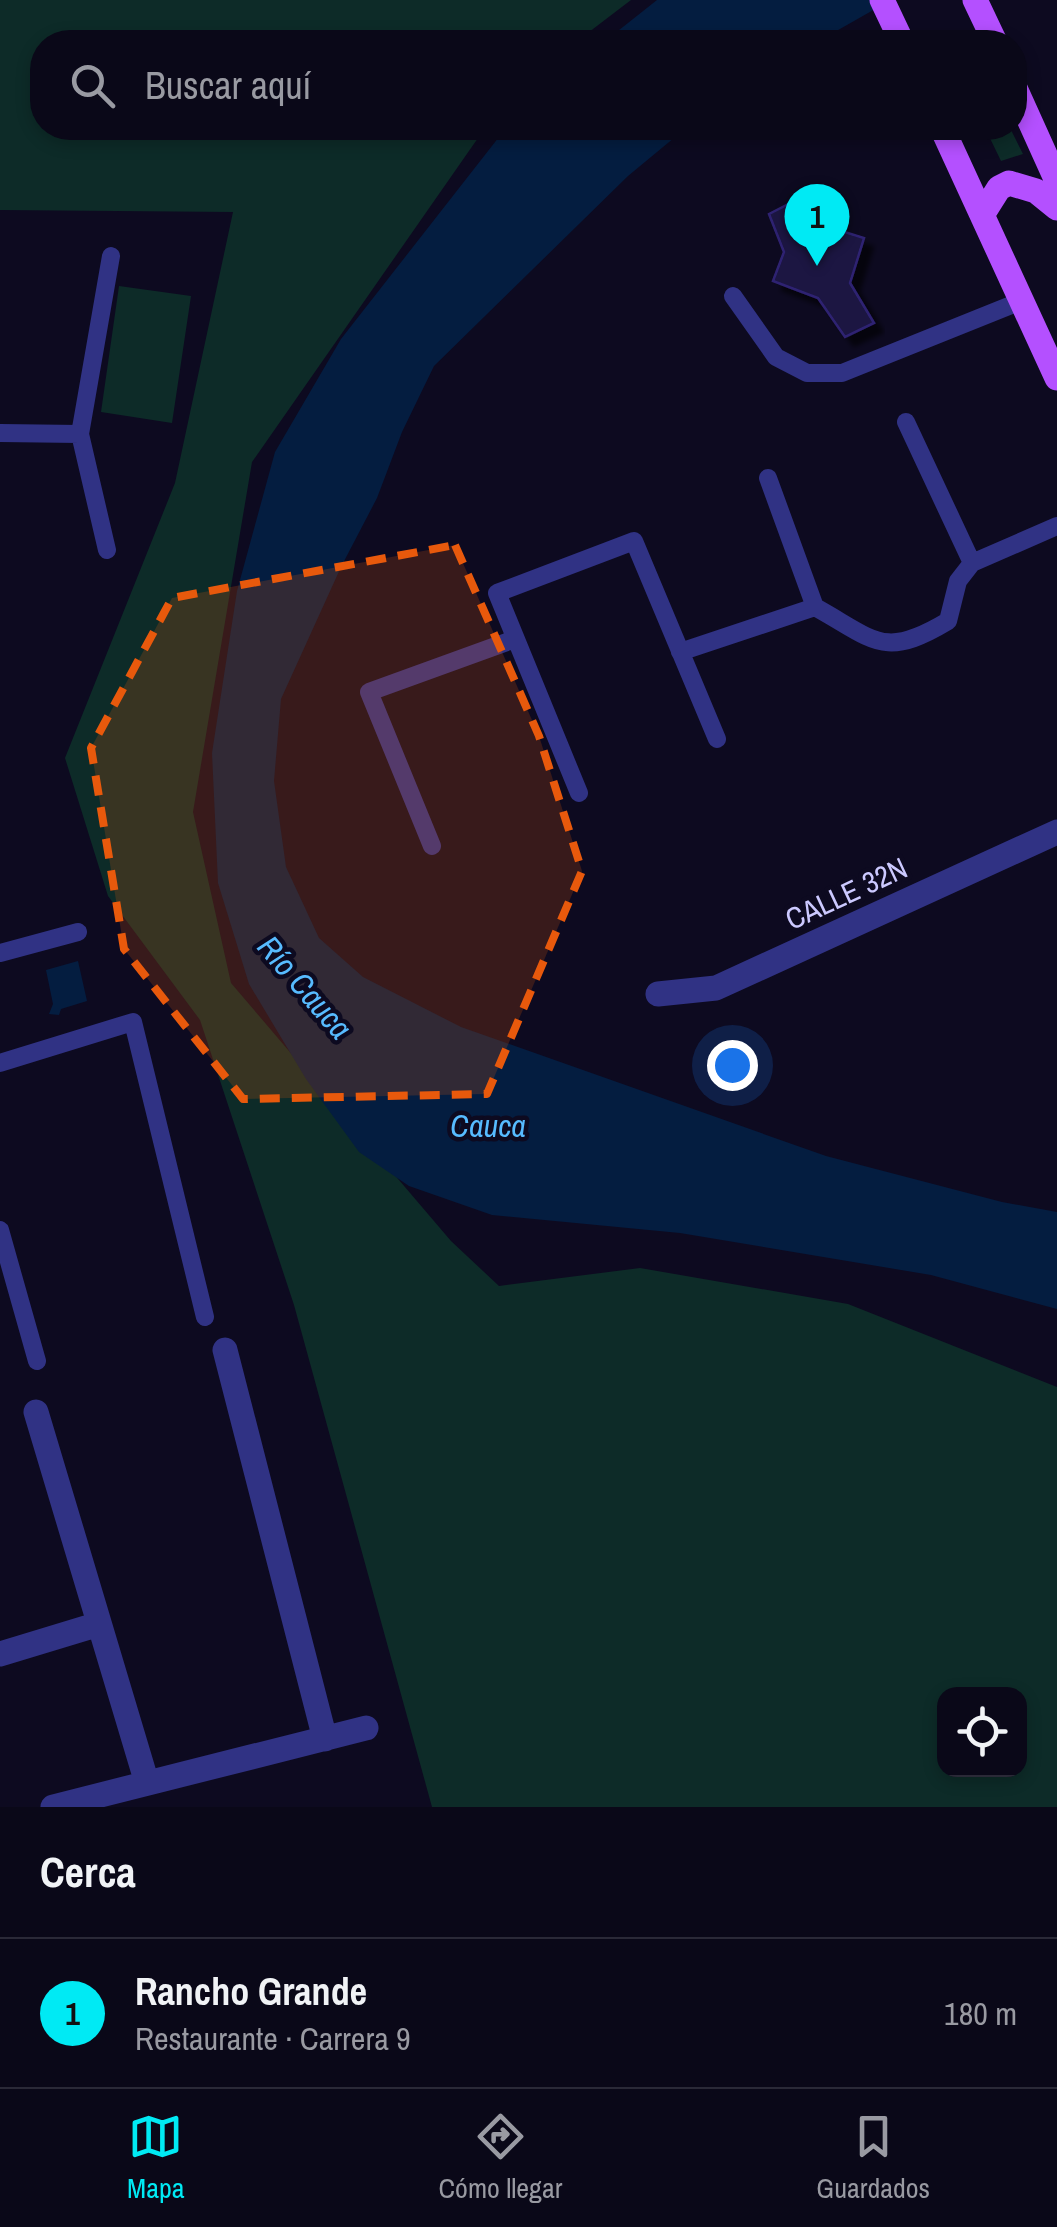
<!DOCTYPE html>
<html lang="es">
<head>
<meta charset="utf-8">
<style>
  body { margin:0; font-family:"Archivo Narrow",sans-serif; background:#131121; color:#f1f3f6 }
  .controls { position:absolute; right:30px; bottom:30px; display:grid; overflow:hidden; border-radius:20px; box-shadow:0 5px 15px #0003 }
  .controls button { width:90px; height:90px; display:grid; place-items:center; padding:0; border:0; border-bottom:2px solid #2a2937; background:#0a0818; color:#f1f3f6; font:50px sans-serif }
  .you { position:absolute; left:732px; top:1065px; width:35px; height:35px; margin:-25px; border:8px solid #fff; border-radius:50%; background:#1a73e8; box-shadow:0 0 0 15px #1a73e833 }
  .badge { display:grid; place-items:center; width:65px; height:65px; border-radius:50%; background:#00eaf4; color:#111; font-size:32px; font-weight:700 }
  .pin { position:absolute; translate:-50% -82px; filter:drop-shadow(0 2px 5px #0008) }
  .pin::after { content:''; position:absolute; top:52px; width:35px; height:30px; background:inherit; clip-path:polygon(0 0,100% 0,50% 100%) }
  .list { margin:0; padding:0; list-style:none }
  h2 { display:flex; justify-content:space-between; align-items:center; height:130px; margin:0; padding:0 40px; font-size:42px }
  h2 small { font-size:32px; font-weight:400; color:#999aa2 }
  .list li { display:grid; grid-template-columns:65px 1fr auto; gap:30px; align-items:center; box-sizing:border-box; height:150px; padding:0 40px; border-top:2px solid #2a2937 }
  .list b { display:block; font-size:38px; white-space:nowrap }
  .list p { margin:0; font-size:32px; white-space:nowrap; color:#999aa2 }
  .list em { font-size:32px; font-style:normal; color:#999aa2 }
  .icon { flex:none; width:55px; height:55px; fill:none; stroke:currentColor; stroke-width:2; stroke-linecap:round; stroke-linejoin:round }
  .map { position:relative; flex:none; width:1057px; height:1807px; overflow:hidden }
  .search { position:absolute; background:#0a0818; box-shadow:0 5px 15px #0003; left:30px; right:30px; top:30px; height:110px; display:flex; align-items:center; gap:25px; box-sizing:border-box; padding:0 35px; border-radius:40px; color:#999aa2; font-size:38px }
  .sheet { height:280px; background:#0a0818 }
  nav { display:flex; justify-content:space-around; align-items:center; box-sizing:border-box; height:140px; border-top:2px solid #2a2937; background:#0a0818; font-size:28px; color:#999aa2 }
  nav a { display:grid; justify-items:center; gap:5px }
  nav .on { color:#00eaf4 }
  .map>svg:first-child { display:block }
  .green { fill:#0d2b28; fill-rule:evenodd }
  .water { fill:#041d40 }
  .building { fill:#1b1443; stroke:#2f2472; stroke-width:2.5; filter:url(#shadow) }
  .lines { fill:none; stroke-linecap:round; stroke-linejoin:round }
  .service { stroke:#303284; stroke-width:18 }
  .minor { stroke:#303284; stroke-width:25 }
  .primary { stroke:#b450ff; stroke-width:25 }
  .marked { fill:#e8590c; fill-opacity:0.2; stroke:#e8590c; stroke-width:8; stroke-dasharray:20 12; stroke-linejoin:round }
  .labels { text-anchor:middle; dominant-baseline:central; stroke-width:9; stroke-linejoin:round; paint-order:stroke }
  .street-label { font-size:30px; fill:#ccc9ff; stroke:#0d0a20 }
  .water-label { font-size:32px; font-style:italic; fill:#57bbff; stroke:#0d0a20 }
</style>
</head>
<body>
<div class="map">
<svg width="1057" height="1807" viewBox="0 0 1057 1807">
  <defs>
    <filter id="shadow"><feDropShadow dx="9" dy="9" stdDeviation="2.5" flood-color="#0009"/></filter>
  </defs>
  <rect width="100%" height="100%" fill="#0d0a20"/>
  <path class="green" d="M 0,0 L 631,0 L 576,42 L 42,42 L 42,128 L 485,128 L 252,462 L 193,812 L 231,983 L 451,1241 L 499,1286 L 640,1268 L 848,1304 L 1057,1387 L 1057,1807 L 432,1807 L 294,1305 L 200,1020 L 108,896 L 65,758 L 175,483 L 233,212 L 0,210 ZM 944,1694 L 1020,1694 L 1020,1770 L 944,1770 Z
    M 985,128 L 1010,128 L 1023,154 L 1001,161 Z
    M 119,286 L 191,296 L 172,423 L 101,412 Z"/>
  <path class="water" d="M 657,0 L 891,0 L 817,42 L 604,42 Z
    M 506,128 L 686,128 L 628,176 L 434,366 L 402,432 L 377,498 L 341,567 L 281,699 L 274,781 L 286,867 L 319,938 L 363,977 L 461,1027 L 826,1156 L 1002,1202 L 1057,1212 L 1057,1309 L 931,1275 L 680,1233 L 492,1215 L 409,1186 L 359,1152 L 306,1079 L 249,984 L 218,883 L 212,753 L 237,591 L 275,452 L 341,339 Z
    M 78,961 L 87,1001 L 61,1009 L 59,1015 L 49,1014 L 53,1004 L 46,970 Z"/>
  <path class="building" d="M 816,190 L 838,230 L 864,238 L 850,283 L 874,323 L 845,337 L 818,298 L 773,281 L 784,252 L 769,214 Z"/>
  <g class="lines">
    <path class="service" d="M 733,296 L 776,357 L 807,373 L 842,373 L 1021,301
      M 906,422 L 972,563
      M 0,433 L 80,434
      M 768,478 L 815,607
      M 107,550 L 80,434 L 111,256
      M 680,652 L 815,607 C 875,640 883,660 948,621 L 958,581 L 972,563 L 1057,526
      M 579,793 L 497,593 L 634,541 L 717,739
      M 432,846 L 369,692 L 515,639
      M 0,953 L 78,932
      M 0,1063 L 133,1022 L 205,1317
      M 0,1230 L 37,1361"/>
    <path class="minor" d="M 658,994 L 716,988 L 1057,832
      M 225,1350 L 325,1739
      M 36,1412 L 147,1783
      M 0,1654 L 99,1624
      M 53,1807 L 366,1728"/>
    <path class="primary" d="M 882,0 L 902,42
      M 975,0 L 995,42
      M 1014,86 L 1057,181
      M 942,128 L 1057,378
      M 982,215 L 999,188 L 1009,183 L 1036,191 L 1057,208"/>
  </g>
  <path class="marked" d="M 455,545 L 539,736 L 582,871 L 487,1094 L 243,1099 L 124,949 L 91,748 L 172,598 Z"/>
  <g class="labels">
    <g class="street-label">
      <text transform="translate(846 893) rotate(-25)">CALLE 32N</text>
    </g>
    <g class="water-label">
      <text transform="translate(305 987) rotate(49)">Río Cauca</text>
      <text x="488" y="1125">Cauca</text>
    </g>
  </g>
</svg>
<div class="controls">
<button><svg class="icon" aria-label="locate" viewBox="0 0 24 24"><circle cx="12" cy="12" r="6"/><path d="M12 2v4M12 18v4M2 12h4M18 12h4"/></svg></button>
</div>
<div class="you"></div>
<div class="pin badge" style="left:817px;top:266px">1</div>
<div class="search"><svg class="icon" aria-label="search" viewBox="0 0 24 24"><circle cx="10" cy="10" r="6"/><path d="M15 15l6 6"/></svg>Buscar aquí</div>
</div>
<section class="sheet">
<h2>Cerca<small></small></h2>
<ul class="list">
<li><span class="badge">1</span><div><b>Rancho Grande</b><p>Restaurante · Carrera 9</p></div><em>180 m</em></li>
</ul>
</section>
<nav>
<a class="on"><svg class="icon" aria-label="map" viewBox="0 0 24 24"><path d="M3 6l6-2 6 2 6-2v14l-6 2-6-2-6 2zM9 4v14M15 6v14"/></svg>Mapa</a>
<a><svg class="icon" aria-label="directions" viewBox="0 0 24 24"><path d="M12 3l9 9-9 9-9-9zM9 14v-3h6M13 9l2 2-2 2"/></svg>Cómo llegar</a>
<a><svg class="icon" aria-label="saved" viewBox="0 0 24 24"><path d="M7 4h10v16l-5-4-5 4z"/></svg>Guardados</a>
</nav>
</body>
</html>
